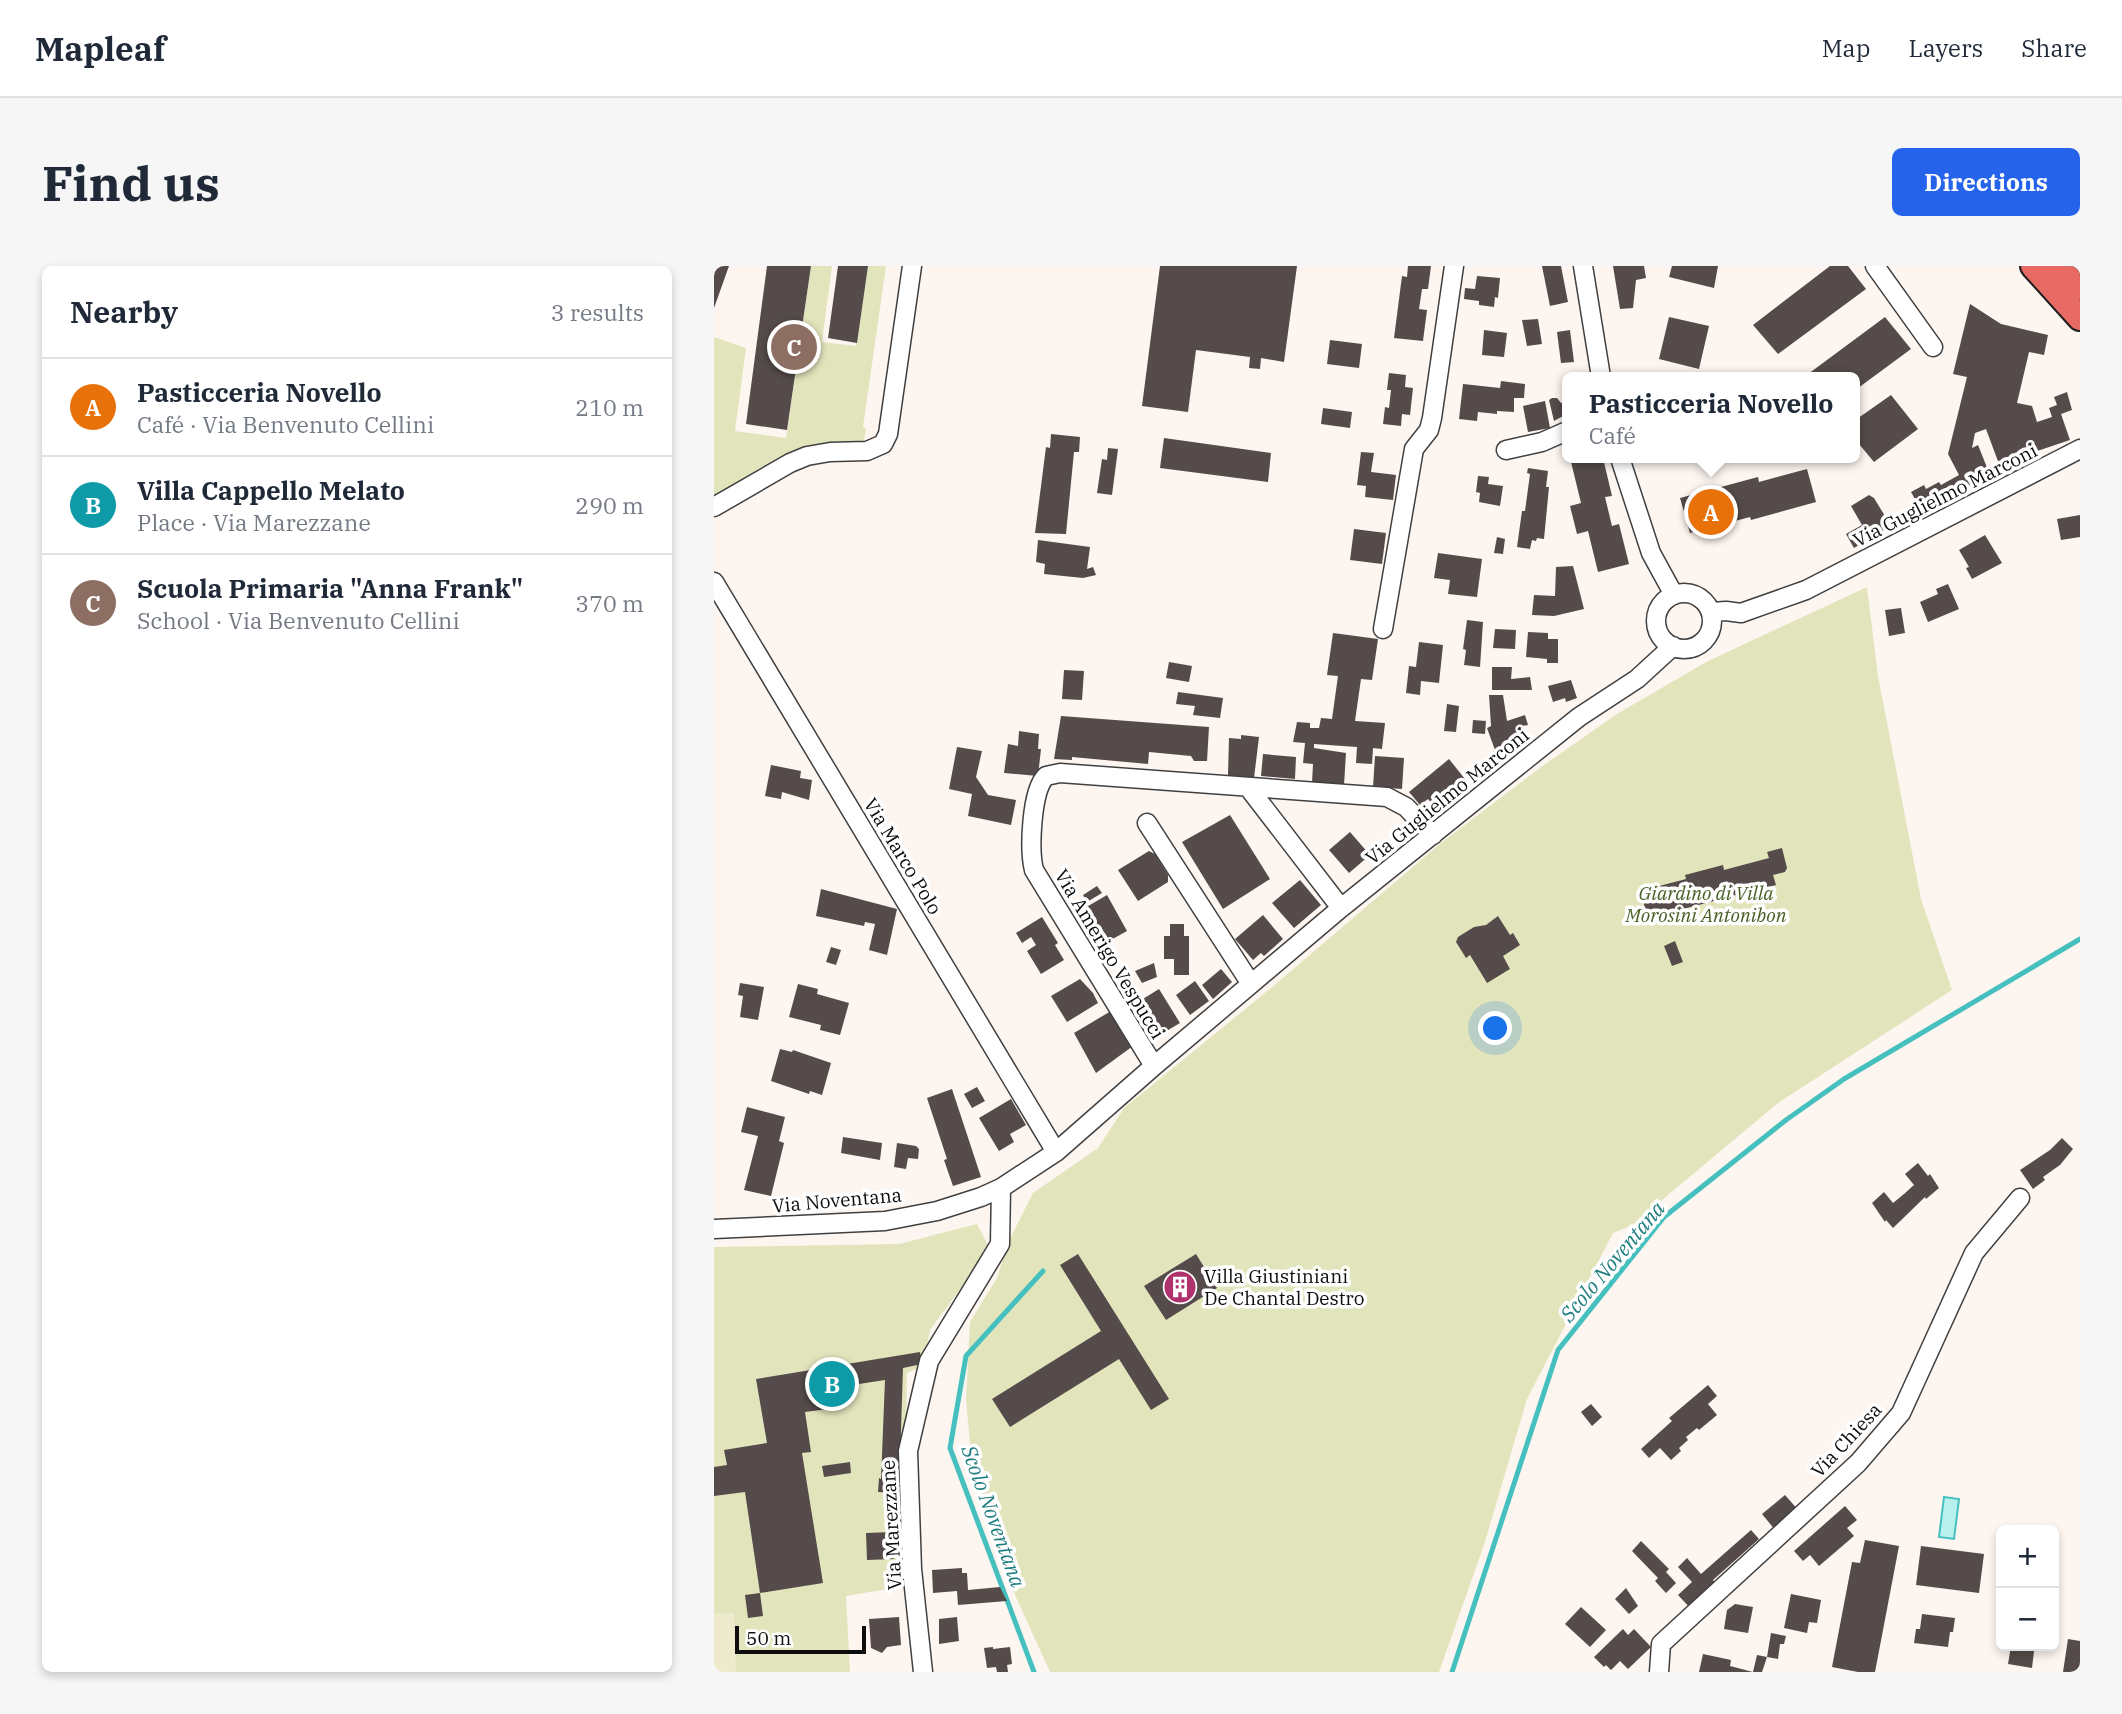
<!DOCTYPE html>
<html lang="en">
<head>
<meta charset="utf-8">
<style>
  body { margin:0; font-family:"IBM Plex Serif",serif; background:#f6f6f7; color:#1f2937 }
  .controls { position:absolute; right:21px; bottom:21px; display:grid; overflow:hidden; border-radius:10px; box-shadow:0 4px 10px #0003 }
  .controls button { width:63px; height:63px; display:grid; place-items:center; padding:0; border:0; border-bottom:2px solid #e0e1e3; background:#fff; color:#1f2937; font:35px sans-serif }
  .scale { position:absolute; left:21px; bottom:18px; width:131px; box-sizing:border-box; padding-left:7px; border:4px solid #0d0d0d; border-top:0; font-size:19px; line-height:24px; white-space:nowrap; color:#0d0d0d; -webkit-text-stroke:5px #fff; paint-order:stroke }
  .you { position:absolute; left:782px; top:763px; width:24px; height:24px; margin:-18px; border:5px solid #fff; border-radius:50%; background:#1a73e8; box-shadow:0 0 0 10px #1a73e833 }
  .badge { display:grid; place-items:center; width:46px; height:46px; border-radius:50%; background:#2563eb; color:#fff; font-size:23px; font-weight:700 }
  .pin { position:absolute; translate:-50% -50%; border:4px solid #fff; box-shadow:0 2px 7px #0006 }
  .popup { position:absolute; left:848px; top:106px; width:298px; height:91px; box-sizing:border-box; display:grid; place-content:center; border-radius:10px; background:#fff; filter:drop-shadow(0 2px 5px #0005); font-size:23px; white-space:nowrap; color:#747a83 }
  .popup b { font-size:26px; color:#1f2937 }
  .popup::after { content:''; position:absolute; left:50%; top:100%; margin-left:-14px; border:14px solid transparent; border-top-color:#fff }
  .list { margin:0; padding:0; list-style:none }
  h2 { display:flex; justify-content:space-between; align-items:center; height:91px; margin:0; padding:0 28px; font-size:30px }
  h2 small { font-size:23px; font-weight:400; color:#747a83 }
  .list li { display:grid; grid-template-columns:46px 1fr auto; gap:21px; align-items:center; box-sizing:border-box; height:98px; padding:0 28px; border-top:2px solid #e0e1e3 }
  .list b { display:block; font-size:26px; white-space:nowrap }
  .list p { margin:0; font-size:23px; white-space:nowrap; color:#747a83 }
  .list em { font-size:23px; font-style:normal; color:#747a83 }
  .map { position:relative; flex:none; width:1366px; height:1406px; overflow:hidden; border-radius:10px }
  header { display:flex; align-items:center; gap:42px; box-sizing:border-box; height:98px; padding:0 35px; background:#fff; border-bottom:2px solid #e0e1e3 }
  header strong { font-size:33px }
  nav { display:flex; gap:38px; margin-inline-start:auto; font-size:24px }
  .intro { display:flex; align-items:center; justify-content:space-between; box-sizing:border-box; height:168px; padding:0 42px }
  h1 { margin:0; font-size:49px }
  .button { padding:18px 32px; border-radius:10px; background:#2563eb; color:#fff; font-size:24px; font-weight:700 }
  main { display:flex; gap:42px; padding:0 42px }
  aside { flex:1; background:#fff; border-radius:10px; box-shadow:0 4px 10px #0003 }
  .map>svg:first-child { display:block }
  .green { fill:#e2e5bc }
  .pitch { fill:#edebcc }
  .water { fill:#b8f0ee; stroke:#46c0bf; stroke-width:2 }
  .lines { fill:none; stroke-linecap:round; stroke-linejoin:round }
  .stream { stroke:#46c0bf; stroke-width:5 }
  .building { fill:#554b4b }
  .minor-casing { stroke:#404040; stroke-width:21 }
  .highway-casing { stroke:#1e1e1e; stroke-width:28 }
  .minor { stroke:#fff; stroke-width:18 }
  .highway { stroke:#e76a64; stroke-width:24 }
  .labels { text-anchor:middle; dominant-baseline:central; stroke-width:7; stroke-linejoin:round; paint-order:stroke }
  .street-label { font-size:19px; fill:#0d0d0d; stroke:#fff }
  .park-label { font-size:19px; font-style:italic; fill:#485f24; stroke:#fff }
  .poi-label { font-size:19px; fill:#0d0d0d; stroke:#fff; text-anchor:start }
  .water-label { font-size:21px; font-style:italic; fill:#1f7e80; stroke:#fff }
</style>
</head>
<body>
<header>
<strong>Mapleaf</strong>
<nav><a>Map</a><a>Layers</a><a>Share</a></nav>
</header>
<div class="intro"><h1>Find us</h1><a class="button">Directions</a></div>
<main>
<aside>
<h2>Nearby<small>3 results</small></h2>
<ul class="list">
<li><span class="badge" style="background:#e8710a">A</span><div><b>Pasticceria Novello</b><p>Café · Via Benvenuto Cellini</p></div><em>210 m</em></li>
<li><span class="badge" style="background:#0f9aa8">B</span><div><b>Villa Cappello Melato</b><p>Place · Via Marezzane</p></div><em>290 m</em></li>
<li><span class="badge" style="background:#8d6e63">C</span><div><b>Scuola Primaria &quot;Anna Frank&quot;</b><p>School · Via Benvenuto Cellini</p></div><em>370 m</em></li>
</ul>
</aside>
<div class="map">
<svg width="1366" height="1406" viewBox="0 0 1366 1406">
  <rect width="100%" height="100%" fill="#fdf5ef"/>
  <path class="green" d="M 97,0 L 118,0 L 108,76 L 142,80 L 154,0 L 172,0 L 149,161 L 152,162 L 150,175 C 134,175 117,175 101,178 C 64,186 32,212 0,231 L 0,71 L 32,82 L 21,165 L 72,172 Z
    M 1153,321 L 1164,410 L 1207,633 L 1238,724 L 1064,837 L 917,960 L 899,967 L 813,1133 L 770,1279 L 725,1406 L 336,1406 L 288,1300 L 259,1211 L 252,1133 L 256,1056 L 283,1012 L 294,977 L 319,927 L 384,882 L 410,842 L 557,722 L 727,577 L 827,501 L 903,448 L 994,395 Z
    M 263,958 L 276,983 L 216,1064 L 209,1100 L 193,1107 L 192,1161 L 185,1240 L 191,1320 L 132,1330 L 136,1406 L 0,1406 L 0,981 L 185,978 Z"/>
  <path class="pitch" d="M 20,1347 L 22,1406 L 0,1406 L 0,1348 Z"/>
  <path class="water" d="M 1230,1231 L 1245,1233 L 1240,1273 L 1225,1271 Z"/>
  <g class="lines">
    <path class="stream" d="M 320,1406 L 236,1182 L 252,1090 L 329,1005
      M 738,1406 L 844,1084 L 950,951 L 1072,854 L 1130,813 L 1366,673"/>
  </g>
  <path class="building" d="M 0,0 L 15,0 L 0,42 Z
    M 53,0 L 97,0 L 73,164 L 32,158 Z
    M 124,0 L 154,0 L 143,77 L 114,72 Z
    M 446,0 L 583,0 L 570,96 L 547,92 L 546,103 L 535,102 L 536,91 L 482,84 L 474,146 L 428,140 Z
    M 694,0 L 717,0 L 714,23 L 708,23 L 705,43 L 713,44 L 709,75 L 680,72 L 688,10 L 693,11 Z
    M 828,0 L 847,0 L 854,36 L 836,40 Z
    M 899,0 L 930,0 L 932,12 L 922,14 L 919,42 L 906,43 Z
    M 958,0 L 1004,0 L 1000,22 L 955,11 Z
    M 1116,0 L 1134,0 L 1152,23 L 1064,88 L 1039,59 Z
    M 763,10 L 786,12 L 784,32 L 781,31 L 780,41 L 765,39 L 765,35 L 750,33 L 751,22 L 761,23 Z
    M 1256,38 L 1287,58 L 1334,69 L 1330,89 L 1315,86 L 1303,137 L 1318,140 L 1323,156 L 1338,151 L 1335,142 L 1343,139 L 1340,131 L 1353,126 L 1358,144 L 1347,148 L 1356,174 L 1285,198 L 1272,163 L 1261,167 L 1258,182 L 1264,179 L 1276,209 L 1207,244 L 1197,226 L 1210,219 L 1212,223 L 1225,216 L 1227,219 L 1245,209 L 1234,188 L 1253,111 L 1239,108 Z
    M 955,51 L 995,60 L 985,103 L 945,93 Z
    M 1171,51 L 1197,83 L 1140,125 L 1140,111 L 1090,111 Z
    M 824,53 L 828,78 L 813,80 L 808,54 Z
    M 770,64 L 793,67 L 790,91 L 768,89 Z
    M 856,64 L 860,96 L 847,97 L 843,66 Z
    M 616,74 L 648,78 L 645,102 L 613,98 Z
    M 675,107 L 692,109 L 691,121 L 699,122 L 696,149 L 688,148 L 687,160 L 669,158 L 671,141 L 675,142 L 677,124 L 673,124 Z
    M 787,115 L 811,118 L 810,132 L 800,132 L 800,146 L 783,145 L 783,148 L 764,146 L 763,155 L 745,153 L 749,118 L 786,122 Z
    M 1177,129 L 1204,163 L 1160,196 L 1140,172 L 1140,155 Z
    M 838,132 L 843,132 L 847,137 L 853,134 L 853,159 L 849,150 L 840,155 L 835,134 Z
    M 831,135 L 836,162 L 814,166 L 809,140 Z
    M 609,142 L 638,146 L 636,162 L 607,158 Z
    M 337,168 L 366,171 L 365,186 L 360,186 L 352,268 L 321,267 L 332,181 L 336,182 Z
    M 450,172 L 557,187 L 554,216 L 446,202 Z
    M 394,182 L 404,183 L 398,229 L 383,227 L 388,193 L 393,194 Z
    M 647,186 L 660,187 L 657,206 L 682,209 L 679,234 L 651,231 L 652,220 L 643,219 Z
    M 877,192 L 889,192 L 898,230 L 891,231 L 898,260 L 905,258 L 915,298 L 884,306 L 874,265 L 863,268 L 856,240 L 867,237 L 857,196 Z
    M 814,202 L 834,205 L 832,221 L 835,221 L 830,273 L 823,272 L 822,275 L 818,274 L 816,283 L 803,281 L 808,245 L 811,245 L 816,208 L 813,207 Z
    M 1093,203 L 1102,236 L 1037,254 L 1036,251 L 976,267 L 966,232 L 1044,211 L 1045,216 Z
    M 764,210 L 775,211 L 774,218 L 789,220 L 786,240 L 765,236 L 766,227 L 762,226 Z
    M 1155,229 L 1160,232 L 1177,260 L 1140,282 L 1132,268 L 1148,259 L 1137,240 Z
    M 1366,249 L 1366,271 L 1347,274 L 1343,253 Z
    M 640,263 L 672,267 L 668,298 L 636,294 Z
    M 1271,269 L 1288,297 L 1258,313 L 1252,302 L 1255,301 L 1245,284 Z
    M 783,271 L 791,273 L 789,288 L 780,287 Z
    M 324,274 L 376,281 L 373,303 L 379,301 L 382,309 L 369,312 L 330,308 L 331,298 L 322,296 Z
    M 724,287 L 768,293 L 763,331 L 734,328 L 736,314 L 720,312 Z
    M 859,300 L 870,343 L 840,350 L 818,349 L 820,329 L 841,330 L 842,301 Z
    M 1234,318 L 1245,343 L 1214,356 L 1206,336 L 1224,328 L 1222,323 Z
    M 1187,342 L 1191,367 L 1175,370 L 1171,344 Z
    M 753,354 L 769,356 L 766,401 L 750,399 L 752,384 L 749,383 Z
    M 781,363 L 802,364 L 801,383 L 779,382 Z
    M 814,366 L 834,367 L 834,373 L 844,373 L 844,397 L 833,397 L 833,393 L 812,391 Z
    M 619,367 L 664,373 L 658,414 L 647,413 L 641,455 L 671,457 L 668,483 L 659,482 L 658,498 L 642,497 L 643,481 L 600,478 L 600,482 L 632,487 L 630,519 L 598,517 L 599,498 L 589,497 L 591,477 L 579,476 L 583,456 L 596,457 L 596,462 L 605,462 L 607,452 L 618,453 L 624,410 L 613,409 Z
    M 705,376 L 729,379 L 725,417 L 707,415 L 706,429 L 692,427 L 695,400 L 702,401 Z
    M 455,396 L 478,400 L 475,416 L 452,412 Z
    M 778,401 L 798,401 L 797,413 L 816,411 L 818,424 L 778,424 Z
    M 350,404 L 370,405 L 368,434 L 348,433 Z
    M 857,414 L 863,432 L 852,436 L 851,432 L 839,436 L 834,420 Z
    M 464,426 L 509,432 L 506,452 L 479,449 L 481,440 L 462,438 Z
    M 775,429 L 789,429 L 793,455 L 811,449 L 814,459 L 808,460 L 817,471 L 772,507 L 773,490 L 781,484 L 773,462 L 777,460 Z
    M 733,438 L 745,440 L 742,466 L 730,465 Z
    M 347,450 L 495,461 L 493,495 L 480,495 L 477,490 L 435,486 L 434,498 L 358,491 L 358,494 L 340,493 Z
    M 759,454 L 772,455 L 771,468 L 758,467 Z
    M 305,465 L 325,468 L 324,483 L 327,483 L 324,510 L 290,507 L 294,478 L 304,480 Z
    M 527,469 L 545,471 L 540,512 L 514,509 L 515,472 L 527,473 Z
    M 243,481 L 268,485 L 262,511 L 274,529 L 302,534 L 297,559 L 254,550 L 258,528 L 235,523 Z
    M 549,488 L 582,491 L 581,513 L 547,510 Z
    M 661,490 L 690,492 L 688,523 L 659,521 Z
    M 735,493 L 751,513 L 720,540 L 714,533 L 706,539 L 695,526 Z
    M 57,499 L 87,505 L 86,512 L 98,514 L 95,534 L 68,526 L 67,533 L 51,530 Z
    M 516,549 L 556,613 L 509,643 L 468,576 Z
    M 636,566 L 656,589 L 635,607 L 615,584 Z
    M 1068,582 L 1073,602 L 1071,606 L 1059,609 L 1062,619 L 934,652 L 926,625 L 972,613 L 971,609 L 1009,599 L 1010,604 L 1055,592 L 1053,586 Z
    M 435,585 L 441,588 L 454,609 L 454,616 L 424,635 L 404,604 Z
    M 586,614 L 607,639 L 580,662 L 558,637 Z
    M 383,620 L 388,627 L 373,636 L 369,629 Z
    M 107,623 L 183,643 L 173,689 L 155,684 L 161,658 L 151,656 L 150,660 L 102,650 Z
    M 393,629 L 413,665 L 395,675 L 387,661 L 381,664 L 369,643 Z
    M 549,649 L 569,673 L 550,690 L 547,687 L 539,694 L 521,673 Z
    M 784,650 L 796,669 L 799,667 L 806,679 L 789,690 L 796,703 L 773,717 L 756,689 L 752,692 L 742,676 L 744,671 L 760,661 L 772,659 Z
    M 328,651 L 344,677 L 341,679 L 350,694 L 327,708 L 313,685 L 322,679 L 317,671 L 308,677 L 302,667 Z
    M 456,658 L 470,658 L 470,670 L 475,670 L 475,709 L 460,709 L 460,693 L 450,693 L 450,670 L 456,670 Z
    M 961,675 L 969,696 L 958,700 L 950,680 Z
    M 117,681 L 127,684 L 122,699 L 112,696 Z
    M 440,697 L 443,711 L 428,717 L 421,705 Z
    M 507,703 L 518,716 L 499,733 L 488,719 Z
    M 366,713 L 379,727 L 384,737 L 353,756 L 337,730 Z
    M 481,715 L 495,735 L 476,749 L 462,729 Z
    M 26,717 L 50,721 L 44,754 L 26,751 L 29,730 L 24,729 Z
    M 84,718 L 104,723 L 103,728 L 135,737 L 126,769 L 106,764 L 107,759 L 75,751 Z
    M 445,723 L 466,757 L 439,773 L 419,739 Z
    M 397,745 L 419,780 L 382,807 L 360,767 Z
    M 66,783 L 78,786 L 79,784 L 117,797 L 108,829 L 96,825 L 95,828 L 57,815 Z
    M 263,821 L 271,835 L 258,842 L 250,828 Z
    M 238,823 L 267,911 L 239,920 L 230,894 L 233,893 L 213,832 Z
    M 297,833 L 312,859 L 296,868 L 300,876 L 285,885 L 265,852 Z
    M 33,841 L 71,851 L 65,875 L 70,877 L 57,930 L 30,924 L 44,870 L 27,866 Z
    M 129,871 L 168,877 L 166,894 L 127,887 Z
    M 1348,872 L 1359,883 L 1346,899 L 1329,911 L 1331,914 L 1319,923 L 1306,904 L 1336,884 Z
    M 183,877 L 202,880 L 205,883 L 204,893 L 194,892 L 192,903 L 180,901 Z
    M 1204,897 L 1214,910 L 1216,908 L 1225,922 L 1212,933 L 1211,931 L 1179,962 L 1172,954 L 1171,956 L 1158,937 L 1170,926 L 1179,937 L 1190,928 L 1200,919 L 1191,908 Z
    M 364,988 L 455,1133 L 437,1144 L 405,1093 L 296,1161 L 278,1133 L 387,1065 L 346,999 Z
    M 482,988 L 503,1022 L 452,1054 L 430,1020 Z
    M 206,1086 L 208,1098 L 189,1102 L 185,1227 L 164,1226 L 165,1212 L 167,1213 L 171,1114 L 119,1122 L 122,1142 L 91,1146 L 97,1186 L 88,1187 L 109,1317 L 46,1327 L 31,1226 L 0,1230 L 0,1201 L 13,1199 L 10,1184 L 53,1177 L 42,1113 Z
    M 994,1119 L 1003,1130 L 994,1138 L 1003,1149 L 985,1164 L 983,1162 L 972,1171 L 974,1174 L 965,1182 L 967,1185 L 957,1194 L 946,1182 L 935,1192 L 927,1183 L 958,1155 L 955,1152 Z
    M 877,1138 L 888,1151 L 878,1160 L 867,1146 Z
    M 136,1196 L 137,1207 L 110,1211 L 108,1200 Z
    M 1071,1229 L 1085,1245 L 1062,1265 L 1048,1248 Z
    M 1131,1240 L 1143,1254 L 1133,1262 L 1140,1270 L 1105,1300 L 1096,1289 L 1089,1295 L 1080,1285 Z
    M 1037,1264 L 1045,1273 L 999,1314 L 1001,1317 L 978,1344 L 964,1329 L 978,1316 L 964,1301 L 973,1292 L 987,1308 Z
    M 179,1266 L 180,1293 L 153,1294 L 152,1267 Z
    M 1151,1274 L 1185,1280 L 1161,1406 L 1144,1406 L 1118,1401 L 1138,1296 L 1146,1297 Z
    M 927,1275 L 955,1303 L 952,1306 L 962,1317 L 952,1327 L 941,1315 L 944,1312 L 918,1285 Z
    M 1207,1280 L 1270,1288 L 1265,1327 L 1202,1319 Z
    M 248,1302 L 248,1307 L 253,1307 L 254,1324 L 286,1321 L 293,1335 L 244,1339 L 243,1325 L 219,1327 L 218,1304 Z
    M 912,1322 L 924,1340 L 915,1348 L 901,1333 Z
    M 46,1327 L 49,1350 L 34,1352 L 31,1329 Z
    M 1077,1328 L 1107,1334 L 1103,1357 L 1095,1356 L 1093,1367 L 1070,1362 Z
    M 1021,1338 L 1039,1341 L 1034,1367 L 1010,1363 L 1013,1344 Z
    M 867,1341 L 892,1364 L 876,1381 L 851,1358 Z
    M 1208,1348 L 1241,1352 L 1239,1366 L 1236,1366 L 1234,1381 L 1200,1377 L 1202,1363 L 1206,1363 Z
    M 185,1351 L 187,1379 L 173,1381 L 168,1387 L 157,1382 L 155,1353 Z
    M 243,1351 L 245,1375 L 225,1378 L 225,1353 Z
    M 909,1363 L 914,1369 L 920,1363 L 937,1381 L 914,1403 L 906,1395 L 897,1404 L 892,1399 L 890,1401 L 880,1391 Z
    M 1057,1367 L 1072,1370 L 1070,1378 L 1066,1378 L 1064,1393 L 1053,1391 L 1048,1406 L 1039,1406 L 1043,1389 L 1053,1391 Z
    M 1354,1373 L 1366,1375 L 1366,1406 L 1349,1406 Z
    M 1297,1380 L 1317,1380 L 1316,1385 L 1320,1385 L 1318,1402 L 1294,1398 Z
    M 279,1381 L 279,1383 L 296,1381 L 298,1398 L 293,1399 L 294,1406 L 283,1406 L 282,1401 L 273,1402 L 270,1382 Z
    M 989,1388 L 1017,1394 L 1016,1400 L 1039,1406 L 985,1406 Z"/>
  <g class="lines">
    <defs>
      <path id="minor" d="M 869,0 L 887,111
        M 1161,0 L 1219,81
        M 792,184 L 828,176 L 853,165
        M 906,192 L 937,287 L 960,329
        M 0,241 L 76,197 L 93,190 L 116,186 L 153,185 L 169,178 L 174,168 L 198,0
        M 0,316 L 342,886
        M942 355a28 28 0 1 1 56 0a28 28 0 1 1-56 0Z
        M 997,346 L 1012,345 L 1027,347 L 1092,324 L 1366,183
        M 669,363 L 700,183 L 715,164 L 718,152 L 740,0
        M 534,521 L 627,642
        M 433,557 L 537,718
        M 440,800 L 320,604 C 315,584 317,525 332,510 L 346,507 L 673,531 L 692,541 L 719,569
        M 0,963 L 171,955 L 223,945 L 267,931 L 287,922 L 342,886 L 440,800 L 627,642 L 865,451 L 923,413 L 959,380
        M 209,1406 L 198,1303 L 194,1185 L 215,1095 L 286,978 L 287,922
        M 945,1406 L 947,1378 L 1144,1197 L 1187,1147 L 1260,987 L 1306,932"/>
      <path id="highway" d="M 1319,0 L 1366,52
        M 1347,0 L 1366,21"/>
    </defs>
    <use href="#minor" class="minor-casing"/>
    <use href="#highway" class="highway-casing"/>
    <use href="#minor" class="minor"/>
    <use href="#highway" class="highway"/>
  </g>
  <defs>
    <symbol id="building-disc" viewBox="-11 -11 22 22"><circle r="9.5" fill="#b0326c" stroke="#fff"/><path d="M-4-6H4V6H1V3H-1V6H-4ZM-2.5-4.3h1.7v1.8h-1.7ZM.8-4.3h1.7v1.8H.8ZM-2.5-1h1.7V.8h-1.7ZM.8-1h1.7V.8H.8Z" fill="#fff"/></symbol>
  </defs>
  <g fill-rule="evenodd">
    <use href="#building-disc" x="447" y="1002" width="38" height="38"/>
  </g>
  <g class="labels">
    <g class="street-label">
      <text transform="translate(1231 229) rotate(-27)">Via Guglielmo Marconi</text>
      <text transform="translate(733 530) rotate(-39)">Via Guglielmo Marconi</text>
      <text transform="translate(189 590) rotate(59)">Via Marco Polo</text>
      <text transform="translate(396 688) rotate(59)">Via Amerigo Vespucci</text>
      <text transform="translate(123 934) rotate(-5)">Via Noventana</text>
      <text transform="translate(1132 1174) rotate(-47)">Via Chiesa</text>
      <text transform="translate(177 1259) rotate(-93)">Via Marezzane</text>
    </g>
    <g class="park-label">
      <text x="992" y="627">Giardino di Villa<tspan x="992" dy="22">Morosini Antonibon</tspan></text>
    </g>
    <g class="poi-label">
      <text x="490" y="1010">Villa Giustiniani<tspan x="490" dy="22">De Chantal Destro</tspan></text>
    </g>
    <g class="water-label">
      <text transform="translate(898 995) rotate(-50)">Scolo Noventana</text>
      <text transform="translate(280 1250) rotate(70)">Scolo Noventana</text>
    </g>
  </g>
</svg>
<div class="controls">
<button>+</button>
<button>−</button>
</div>
<div class="scale">50 m</div>
<div class="you"></div>
<div class="pin badge" style="left:997px;top:246px;background:#e8710a">A</div>
<div class="popup"><b>Pasticceria Novello</b>Café</div>
<div class="pin badge" style="left:118px;top:1118px;background:#0f9aa8">B</div>
<div class="pin badge" style="left:80px;top:81px;background:#8d6e63">C</div>
</div>
</main>
</body>
</html>
